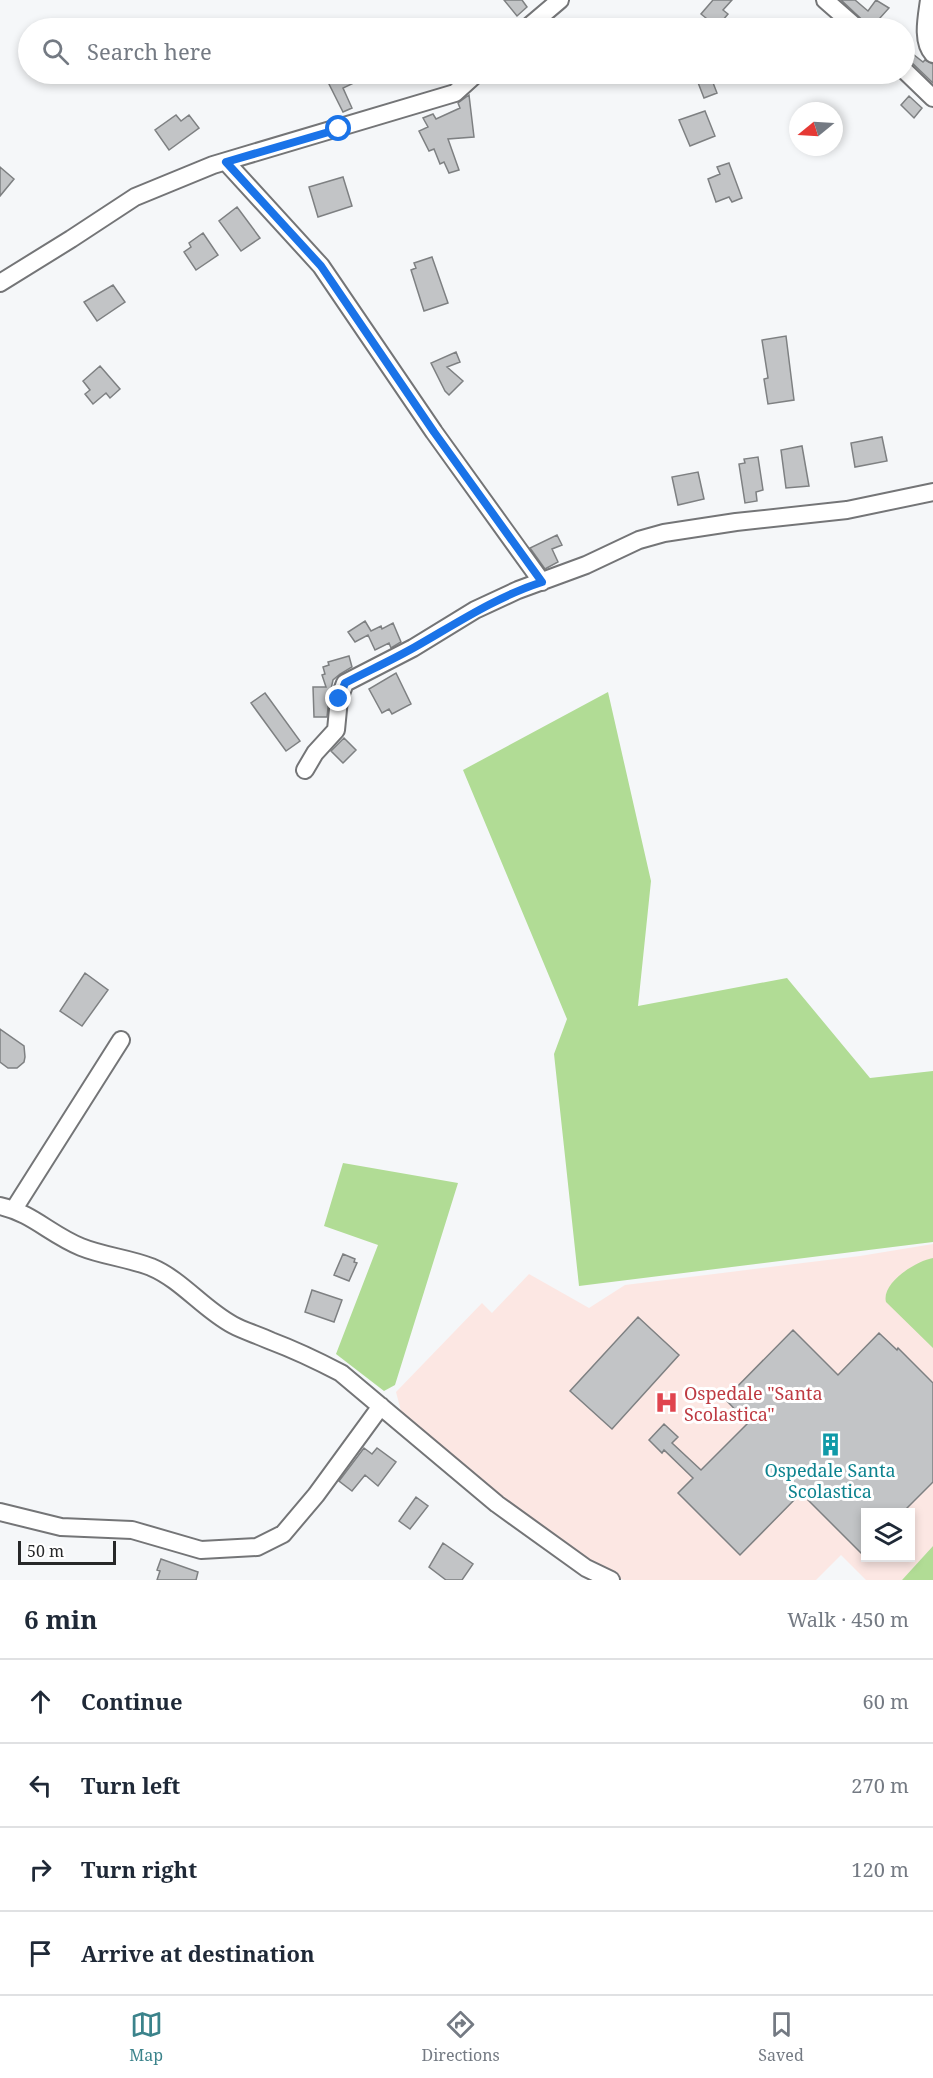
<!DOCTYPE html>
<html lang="en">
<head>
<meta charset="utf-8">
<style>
  body { margin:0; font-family:"Noto Serif",serif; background:#f2f2f3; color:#1f2937 }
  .controls { position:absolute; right:18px; bottom:18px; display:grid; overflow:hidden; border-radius:0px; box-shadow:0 3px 9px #0003 }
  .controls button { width:54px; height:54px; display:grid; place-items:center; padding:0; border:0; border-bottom:2px solid #e0e1e3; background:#fff; color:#1f2937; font:30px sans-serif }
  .compass { position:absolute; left:789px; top:102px; width:54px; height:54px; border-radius:50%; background:#fff; box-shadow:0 3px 9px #0003; rotate:252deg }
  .scale { position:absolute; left:18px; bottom:15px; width:98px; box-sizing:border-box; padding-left:6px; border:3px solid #272829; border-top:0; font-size:16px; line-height:21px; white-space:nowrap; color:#272829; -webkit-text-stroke:4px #fff; paint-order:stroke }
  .stop { position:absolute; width:18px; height:18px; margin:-14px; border:4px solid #1a73e8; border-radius:50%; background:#fff }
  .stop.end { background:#1a73e8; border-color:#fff; box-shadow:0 2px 6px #0008 }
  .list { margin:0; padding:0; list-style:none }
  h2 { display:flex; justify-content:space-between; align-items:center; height:78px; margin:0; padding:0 24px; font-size:26px }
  h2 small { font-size:20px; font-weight:400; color:#747a83 }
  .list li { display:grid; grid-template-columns:39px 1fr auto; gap:18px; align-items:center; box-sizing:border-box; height:84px; padding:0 24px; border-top:2px solid #e0e1e3 }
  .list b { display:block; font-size:22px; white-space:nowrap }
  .list em { font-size:20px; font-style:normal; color:#747a83 }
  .icon { flex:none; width:33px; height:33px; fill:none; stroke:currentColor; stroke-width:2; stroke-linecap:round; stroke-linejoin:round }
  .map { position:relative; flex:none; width:933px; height:1580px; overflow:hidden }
  .search { position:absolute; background:#fff; box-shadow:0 3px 9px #0003; left:18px; right:18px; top:18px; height:66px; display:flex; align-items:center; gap:15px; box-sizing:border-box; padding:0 21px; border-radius:33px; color:#747a83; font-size:22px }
  .sheet { height:414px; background:#fff }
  nav { display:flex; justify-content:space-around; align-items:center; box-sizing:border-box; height:84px; border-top:2px solid #e0e1e3; background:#fff; font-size:16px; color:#747a83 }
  nav a { display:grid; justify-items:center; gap:3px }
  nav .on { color:#3b838b }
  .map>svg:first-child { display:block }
  .medical { fill:#fce7e3; fill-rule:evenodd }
  .green { fill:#b1dc95 }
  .building { fill:#c2c4c6; stroke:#7e8082; stroke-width:1.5 }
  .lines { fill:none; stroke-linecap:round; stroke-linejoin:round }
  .minor-casing { stroke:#747577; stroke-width:20 }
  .minor { stroke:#fff; stroke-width:16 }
  .route { stroke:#1a73e8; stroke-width:8 }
  .labels { text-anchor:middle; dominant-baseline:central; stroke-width:6; stroke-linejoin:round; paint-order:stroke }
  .health-label { font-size:18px; fill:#be3a42; stroke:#fff; text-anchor:start }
  .culture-label { font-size:18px; fill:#0d838f; stroke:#fff }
</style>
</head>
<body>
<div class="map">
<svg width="933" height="1580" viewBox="0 0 933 1580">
  <rect width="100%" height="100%" fill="#f5f7f9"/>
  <path class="medical" d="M 933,1244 L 933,1546 L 902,1580 L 866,1580 L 841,1555 L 816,1580 L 624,1580 L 598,1571 L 464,1469 L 402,1415 L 396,1392 L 482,1303 L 492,1313 L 529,1274 L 589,1308 L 625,1285 L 860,1256 ZM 866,1512 L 910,1512 L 910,1558 L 866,1558 Z"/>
  <path class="green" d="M 608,692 L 651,881 L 638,1006 L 787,978 L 870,1078 L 933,1071 L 933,1242 L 579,1286 L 554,1054 L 567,1019 L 463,770 Z
    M 343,1163 L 458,1183 L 395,1385 L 384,1391 L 336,1354 L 378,1245 L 324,1226 Z
    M 933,1258 L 933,1348 L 886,1302 C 881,1283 916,1261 933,1258 Z
    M 933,1546 L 933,1580 L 902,1580 Z"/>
  <path class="building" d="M 504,0 L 522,0 L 527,7 L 517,16 Z
    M 713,0 L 732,0 L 723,10 L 728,14 L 717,27 L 701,14 Z
    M 841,0 L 855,0 L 868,11 L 876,0 L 889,8 L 871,28 Z
    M 904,47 L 923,62 L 925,60 L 933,64 L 933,83 L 911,62 L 904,60 Z
    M 334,74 L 354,74 L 358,81 L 343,88 L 352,108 L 343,112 L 326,78 Z
    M 710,75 L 717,93 L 704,98 L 697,80 Z
    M 469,95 L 474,137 L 448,139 L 459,170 L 449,173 L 444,162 L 440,164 L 434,149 L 429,151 L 419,131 L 428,127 L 423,118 L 433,114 L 436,119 L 460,108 L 458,103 Z
    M 909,96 L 922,108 L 914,118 L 901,105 Z
    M 705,111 L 715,136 L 690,146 L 679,120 Z
    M 176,115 L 181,121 L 189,115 L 199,128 L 169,150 L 155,130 Z
    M 729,163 L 742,198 L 732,202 L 729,197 L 716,202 L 708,179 L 720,174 L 717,167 Z
    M 0,167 L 14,179 L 0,196 Z
    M 343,177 L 352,206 L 318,217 L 309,187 Z
    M 237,207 L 260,238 L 241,251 L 219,221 Z
    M 203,233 L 218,255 L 196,270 L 184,252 L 191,247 L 189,243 Z
    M 432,257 L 448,303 L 424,311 L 411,270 L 416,268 L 414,263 Z
    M 113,285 L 125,302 L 97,321 L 84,302 Z
    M 786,336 L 794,400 L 768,404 L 764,379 L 768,378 L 762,340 Z
    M 456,352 L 460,362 L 447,367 L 463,381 L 449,395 L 445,391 L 431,363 Z
    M 100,366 L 120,389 L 110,398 L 106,393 L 93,404 L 85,394 L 90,390 L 83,381 Z
    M 882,437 L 887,461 L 855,467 L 851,443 Z
    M 802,446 L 809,486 L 786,488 L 781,450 Z
    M 758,457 L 763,490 L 756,492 L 757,501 L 745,503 L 739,464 L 745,463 L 744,459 Z
    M 698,472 L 704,499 L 678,505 L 672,477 Z
    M 557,535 L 562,545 L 552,549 L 558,562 L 545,569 L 530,548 Z
    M 365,621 L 371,631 L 381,626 L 382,629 L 393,623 L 401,642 L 391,648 L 389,643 L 375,650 L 368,635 L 355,642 L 348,632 Z
    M 349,656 L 352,667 L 340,674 L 333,680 L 329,698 L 327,717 L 314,717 L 313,687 L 326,687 L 322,675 L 325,674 L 323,667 L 329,665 L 328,662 Z
    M 396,673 L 411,704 L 392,714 L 389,709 L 382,713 L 369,689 Z
    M 265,693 L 300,741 L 286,751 L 251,703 Z
    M 344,738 L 356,750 L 343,763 L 331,751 Z
    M 85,973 L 108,990 L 82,1026 L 60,1011 Z
    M 0,1029 L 24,1046 L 25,1057 L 24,1062 L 17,1068 L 8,1068 L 0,1062 Z
    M 343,1254 L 355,1259 L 354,1262 L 357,1263 L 349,1281 L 334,1275 Z
    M 312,1290 L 342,1300 L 334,1322 L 305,1312 Z
    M 638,1317 L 679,1355 L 612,1429 L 570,1391 Z
    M 793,1330 L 838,1375 L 879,1333 L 897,1350 L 898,1348 L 933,1383 L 933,1482 L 903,1512 L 866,1512 L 866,1558 L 801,1493 L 740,1555 L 678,1493 L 693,1478 L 664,1450 L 662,1453 L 649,1440 L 664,1424 L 678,1437 L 672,1443 L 701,1470 L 748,1423 L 725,1399 Z
    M 364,1448 L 372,1454 L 377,1448 L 396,1462 L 378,1486 L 365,1475 L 352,1491 L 339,1481 Z
    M 416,1497 L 428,1506 L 410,1529 L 399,1521 Z
    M 443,1543 L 473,1564 L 462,1580 L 446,1580 L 429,1567 Z
    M 161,1559 L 198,1572 L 196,1580 L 157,1580 L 160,1571 L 157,1570 Z"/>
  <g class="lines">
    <defs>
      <path id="minor" d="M 825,0 L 857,28
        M 929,0 C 927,16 921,41 933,54
        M 527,28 L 560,0
        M 904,70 L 933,98
        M 226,162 L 321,266 L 434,432 L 542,582
        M 0,283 L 71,239 L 135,197 L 213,165 L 455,93 L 476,74
        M 305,770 L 315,753 L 336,730 L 339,699 L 345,683 L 413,648 L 475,610 L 518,590 L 586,565 L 639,540 L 664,533 L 736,522 L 847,510 L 933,492
        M 0,1206 C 32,1213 51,1235 81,1247 C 103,1256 128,1258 151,1267 C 182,1280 203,1309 233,1325 C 244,1331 258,1335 271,1341 C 295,1350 318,1361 341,1373 L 497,1504 L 586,1568 L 611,1580
        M 14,1209 L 121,1040
        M 0,1512 L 61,1527 L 132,1530 L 201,1550 L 257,1547 L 283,1534 L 316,1495 L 381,1406"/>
    </defs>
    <use href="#minor" class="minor-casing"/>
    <use href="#minor" class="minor"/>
  </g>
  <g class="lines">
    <path class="route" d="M 339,699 L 345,683 C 368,671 392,660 415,647 C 457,623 496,597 542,582 L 434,432 L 321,266 L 226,162 L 339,129"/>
  </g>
  <defs>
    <symbol id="hospital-bare" viewBox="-9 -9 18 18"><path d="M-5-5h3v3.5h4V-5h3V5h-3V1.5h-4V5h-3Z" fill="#e0444e" stroke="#fff" stroke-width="2.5" paint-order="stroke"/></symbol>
    <symbol id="building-bare" viewBox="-9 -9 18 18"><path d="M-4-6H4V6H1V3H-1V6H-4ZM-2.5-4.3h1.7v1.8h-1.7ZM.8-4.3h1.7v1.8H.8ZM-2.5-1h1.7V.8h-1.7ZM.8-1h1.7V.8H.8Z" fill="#0f9aa8" stroke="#fff" stroke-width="2.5" paint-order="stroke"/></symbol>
  </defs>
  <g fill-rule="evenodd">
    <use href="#hospital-bare" x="650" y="1386" width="33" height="33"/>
    <use href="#building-bare" x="814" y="1428" width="33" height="33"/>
  </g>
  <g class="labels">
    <g class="health-label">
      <text x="684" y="1393">Ospedale "Santa<tspan x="684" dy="21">Scolastica"</tspan></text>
    </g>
    <g class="culture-label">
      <text x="830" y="1470">Ospedale Santa<tspan x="830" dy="21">Scolastica</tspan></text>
    </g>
  </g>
</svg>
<div class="controls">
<button><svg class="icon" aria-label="layers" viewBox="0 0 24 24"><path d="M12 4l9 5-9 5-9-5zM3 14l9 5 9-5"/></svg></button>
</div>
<svg class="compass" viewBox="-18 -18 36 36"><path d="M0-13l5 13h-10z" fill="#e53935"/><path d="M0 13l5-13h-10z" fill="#747a83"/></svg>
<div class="scale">50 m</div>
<div class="stop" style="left:339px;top:129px"></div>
<div class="stop end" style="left:339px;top:699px"></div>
<div class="search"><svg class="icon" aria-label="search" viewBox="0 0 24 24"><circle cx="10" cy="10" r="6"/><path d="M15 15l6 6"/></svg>Search here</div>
</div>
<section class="sheet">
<h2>6 min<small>Walk · 450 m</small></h2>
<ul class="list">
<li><svg class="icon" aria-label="ahead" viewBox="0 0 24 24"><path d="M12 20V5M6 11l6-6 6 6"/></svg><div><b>Continue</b></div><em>60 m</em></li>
<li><svg class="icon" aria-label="left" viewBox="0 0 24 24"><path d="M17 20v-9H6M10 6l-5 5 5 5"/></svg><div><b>Turn left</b></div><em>270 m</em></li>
<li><svg class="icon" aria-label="right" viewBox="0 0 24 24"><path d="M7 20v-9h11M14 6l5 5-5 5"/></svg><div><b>Turn right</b></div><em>120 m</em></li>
<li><svg class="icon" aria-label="arrive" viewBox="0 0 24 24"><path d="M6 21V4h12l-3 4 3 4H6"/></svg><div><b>Arrive at destination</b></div></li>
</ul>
</section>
<nav>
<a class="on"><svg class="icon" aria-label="map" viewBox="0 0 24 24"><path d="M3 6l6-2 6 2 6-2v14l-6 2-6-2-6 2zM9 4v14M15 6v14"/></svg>Map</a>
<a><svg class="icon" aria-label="directions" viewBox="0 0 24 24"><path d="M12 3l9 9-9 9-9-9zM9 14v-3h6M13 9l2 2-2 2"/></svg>Directions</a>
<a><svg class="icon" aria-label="saved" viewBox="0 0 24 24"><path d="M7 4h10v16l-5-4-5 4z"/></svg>Saved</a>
</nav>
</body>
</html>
